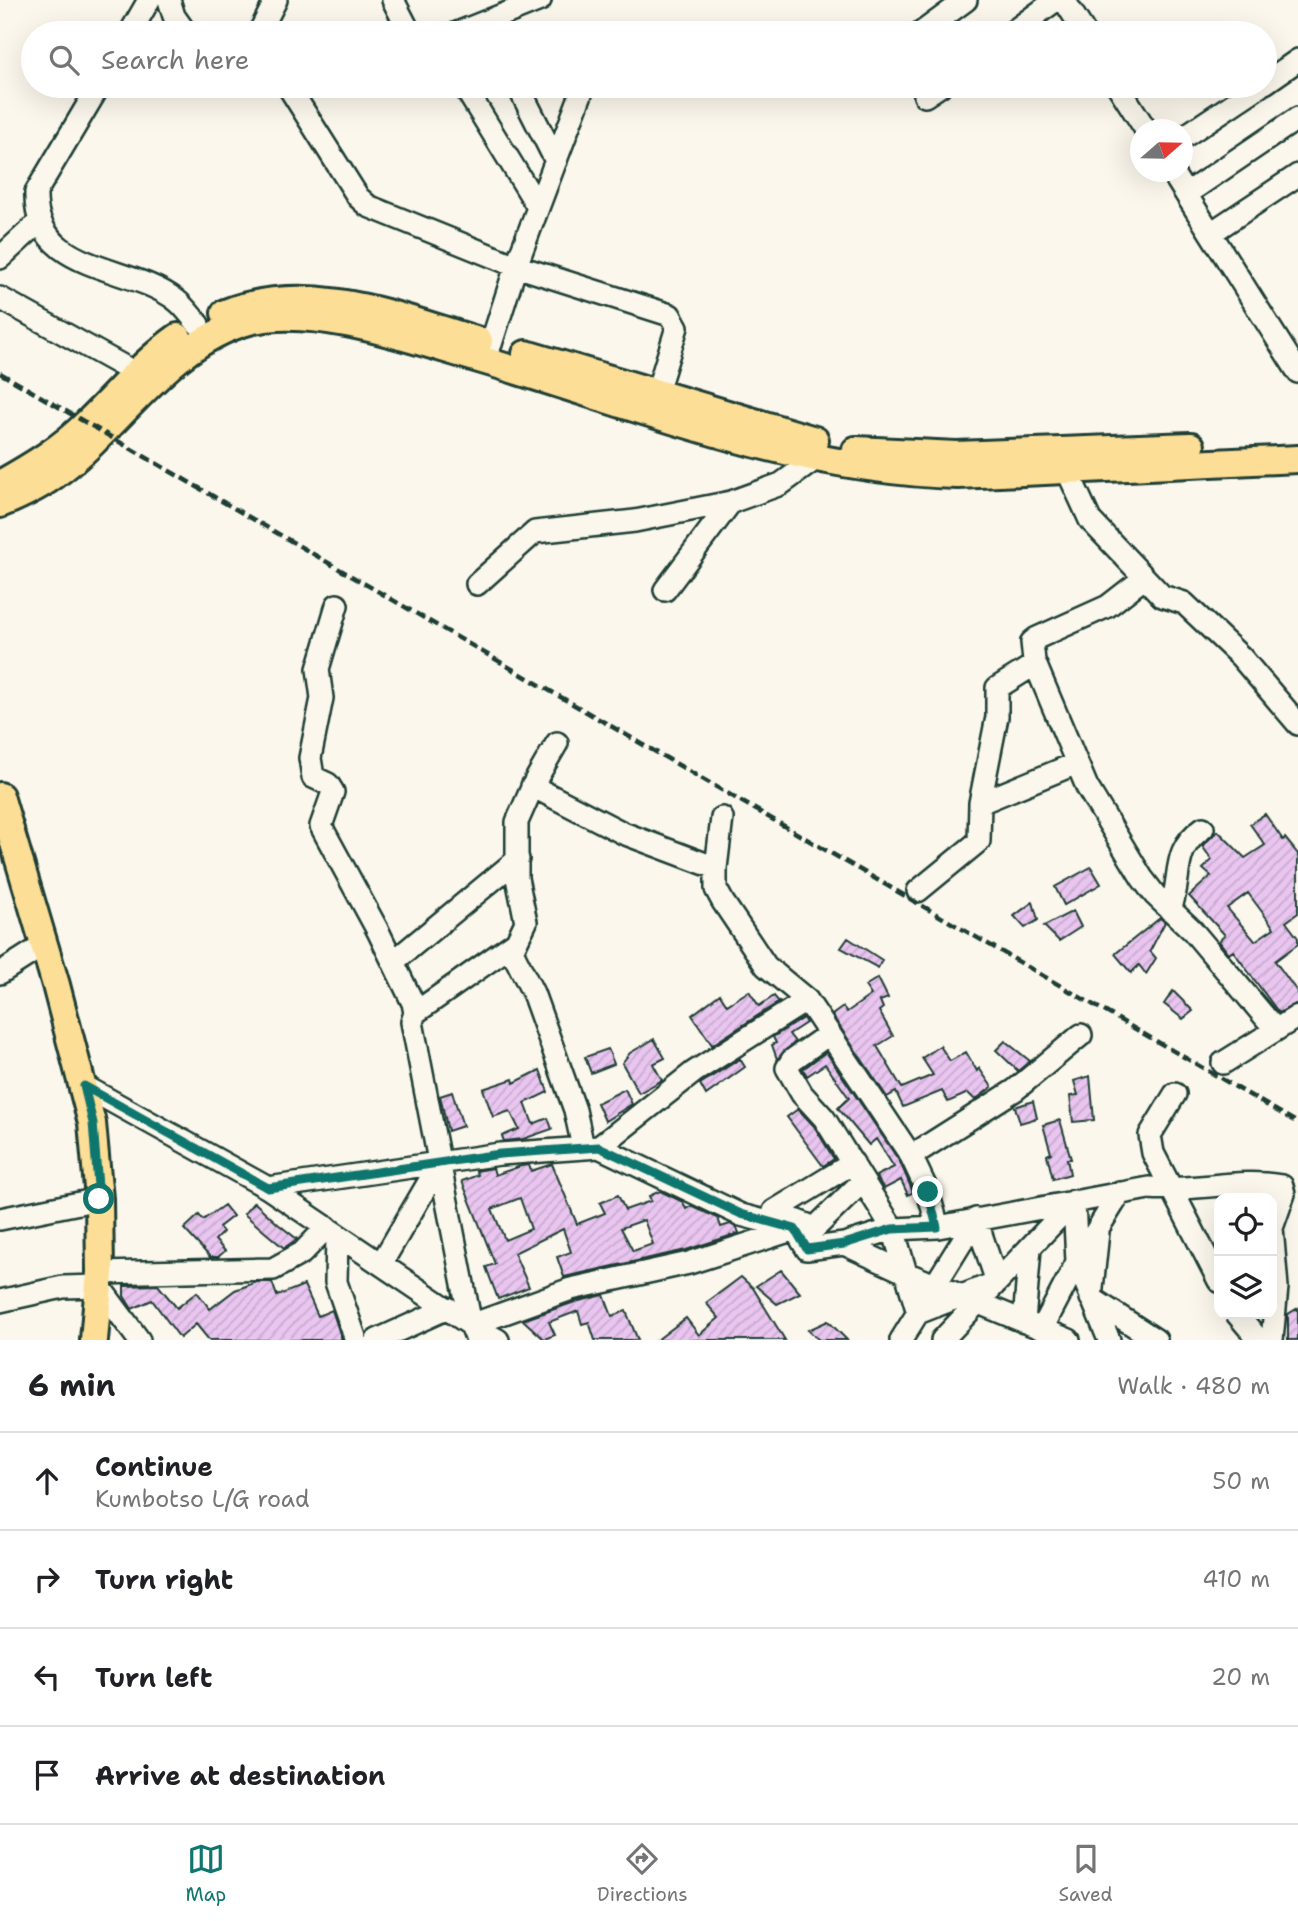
<!DOCTYPE html>
<html lang="en">
<head>
<meta charset="utf-8">
<style>
  body { margin:0; font-family:"Shantell Sans",sans-serif; background:#f6f6f6; color:#202124 }
  .controls { position:absolute; right:21px; bottom:21px; display:grid; overflow:hidden; border-radius:14px; box-shadow:0 7px 28px #0002 }
  .controls button { width:63px; height:63px; display:grid; place-items:center; padding:0; border:0; border-bottom:2px solid #e0e0e0; background:#fff; color:#202124; font:35px sans-serif }
  .compass { position:absolute; left:1130px; top:119px; width:63px; height:63px; border-radius:50%; background:#fff; box-shadow:0 7px 28px #0002; rotate:70deg }
  .stop { position:absolute; width:21px; height:21px; margin:-16px; border:5px solid #0f766e; border-radius:50%; background:#fff }
  .stop.end { background:#0f766e; border-color:#fff; box-shadow:0 2px 7px #0008 }
  .list { margin:0; padding:0; list-style:none }
  h2 { display:flex; justify-content:space-between; align-items:center; height:91px; margin:0; padding:0 28px; font-size:30px }
  h2 small { font-size:23px; font-weight:400; color:#757577 }
  .list li { display:grid; grid-template-columns:46px 1fr auto; gap:21px; align-items:center; box-sizing:border-box; height:98px; padding:0 28px; border-top:2px solid #e0e0e0 }
  .list b { display:block; font-size:26px; white-space:nowrap }
  .list p { margin:0; font-size:23px; white-space:nowrap; color:#757577 }
  .list em { font-size:23px; font-style:normal; color:#757577 }
  .icon { flex:none; width:38px; height:38px; fill:none; stroke:currentColor; stroke-width:2; stroke-linecap:round; stroke-linejoin:round }
  .map { position:relative; flex:none; width:1298px; height:1340px; overflow:hidden }
  .search { position:absolute; background:#fff; box-shadow:0 7px 28px #0002; left:21px; right:21px; top:21px; height:77px; display:flex; align-items:center; gap:18px; box-sizing:border-box; padding:0 24px; border-radius:38px; color:#757577; font-size:26px }
  .sheet { height:483px; background:#fff }
  nav { display:flex; justify-content:space-around; align-items:center; box-sizing:border-box; height:98px; border-top:2px solid #e0e0e0; background:#fff; font-size:19px; color:#757577 }
  nav a { display:grid; justify-items:center; gap:4px }
  nav .on { color:#0f766e }
  .map>svg:first-child { display:block }
  .building { fill:url(#building-hatch); stroke:#1f3d34; stroke-width:2; fill-rule:evenodd }
  .lines { fill:none; stroke-linecap:round; stroke-linejoin:round }
  .minor-casing { stroke:#1f3d34; stroke-width:26 }
  .major-casing { stroke:#1f3d34; stroke-width:32 }
  .minor { stroke:#fbf7ec; stroke-width:21 }
  .major { stroke:#fdde96; stroke-width:26 }
  .rail { stroke:#1f3d34; stroke-width:4.5; stroke-dasharray:10 5; stroke-linecap:butt }
  .route { stroke:#0f766e; stroke-width:9 }
</style>
</head>
<body>
<div class="map">
<svg width="1298" height="1340" viewBox="0 0 1298 1340">
  <defs>
    <pattern id="building-hatch" width="6" height="6" patternUnits="userSpaceOnUse" patternTransform="scale(1.75)"><rect width="6" height="6" fill="#e9c5f0"/><path d="M-1 1l2-2M0 6l6-6M5 7l2-2" fill="none" stroke="#c7aace"/></pattern>
  </defs>
  <rect width="100%" height="100%" fill="#fbf7ec"/>
  <filter id="ink" filterUnits="userSpaceOnUse"><feTurbulence type="fractalNoise" baseFrequency=".0143" numOctaves="2"/><feDisplacementMap in="SourceGraphic" scale="14" xChannelSelector="R" yChannelSelector="G"/><feConvolveMatrix kernelMatrix="1 2 1 2 8 2 1 2 1" color-interpolation-filters="sRGB"/></filter>
  <g filter="url(#ink)">
    <path class="building" d="M 1265,814 L 1283,840 L 1285,838 L 1298,854 L 1298,913 L 1286,922 L 1298,938 L 1298,944 L 1275,961 L 1298,993 L 1298,1003 L 1279,1013 L 1233,951 L 1229,954 L 1219,941 L 1225,935 L 1189,896 L 1211,876 L 1203,869 L 1212,860 L 1202,846 L 1218,831 L 1245,858 L 1265,845 L 1250,824 ZM 1248,893 L 1274,928 L 1255,941 L 1227,908 Z
      M 1091,867 L 1101,884 L 1064,905 L 1055,887 Z
      M 1033,902 L 1038,920 L 1025,928 L 1014,916 Z
      M 1073,911 L 1081,927 L 1059,941 L 1044,926 Z
      M 1160,918 L 1165,922 L 1150,951 L 1156,958 L 1146,974 L 1139,965 L 1131,973 L 1115,954 Z
      M 848,938 L 882,960 L 878,968 L 841,948 Z
      M 878,978 L 888,998 L 880,1001 L 883,1008 L 879,1011 L 893,1036 L 877,1046 L 902,1088 L 933,1075 L 922,1058 L 940,1046 L 950,1061 L 966,1052 L 977,1071 L 979,1068 L 992,1087 L 975,1100 L 968,1093 L 948,1102 L 942,1091 L 903,1107 L 896,1092 L 887,1097 L 832,1015 L 843,1007 L 847,1012 L 871,995 L 865,986 Z
      M 749,991 L 759,1006 L 774,996 L 779,1002 L 712,1045 L 692,1015 L 720,994 L 727,1005 Z
      M 1173,991 L 1193,1011 L 1183,1019 L 1164,1004 Z
      M 803,1018 L 806,1023 L 789,1034 L 795,1042 L 777,1059 L 772,1045 L 776,1043 L 773,1037 Z
      M 654,1039 L 665,1058 L 653,1064 L 662,1080 L 639,1093 L 622,1063 L 630,1053 Z
      M 1005,1041 L 1030,1061 L 1018,1071 L 996,1050 Z
      M 608,1049 L 614,1064 L 591,1073 L 585,1057 Z
      M 826,1052 L 900,1162 L 913,1192 L 908,1195 L 901,1180 L 884,1189 L 876,1176 L 894,1167 L 876,1139 L 869,1145 L 838,1108 L 849,1098 L 825,1064 L 807,1076 L 803,1069 Z
      M 740,1059 L 745,1067 L 706,1095 L 700,1084 Z
      M 540,1070 L 548,1092 L 525,1103 L 533,1124 L 548,1118 L 552,1129 L 523,1139 L 504,1141 L 502,1136 L 519,1129 L 510,1111 L 493,1117 L 483,1089 L 513,1079 L 514,1083 Z
      M 1090,1076 L 1094,1120 L 1073,1122 L 1070,1096 L 1078,1095 L 1074,1081 Z
      M 625,1089 L 632,1104 L 605,1121 L 597,1103 Z
      M 452,1092 L 463,1126 L 448,1131 L 440,1096 Z
      M 1033,1101 L 1037,1118 L 1020,1123 L 1015,1107 Z
      M 798,1109 L 814,1126 L 834,1159 L 823,1166 L 787,1117 Z
      M 1060,1120 L 1071,1159 L 1067,1159 L 1070,1174 L 1053,1179 L 1047,1155 L 1051,1153 L 1043,1125 Z
      M 552,1164 L 577,1224 L 605,1213 L 600,1203 L 618,1195 L 625,1210 L 651,1201 L 649,1196 L 660,1191 L 683,1202 L 686,1209 L 691,1206 L 718,1218 L 721,1227 L 730,1224 L 737,1228 L 739,1233 L 686,1250 L 564,1277 L 557,1257 L 571,1252 L 563,1229 L 514,1253 L 529,1287 L 498,1299 L 486,1267 L 495,1264 L 462,1181 L 478,1175 L 476,1171 L 493,1168 L 495,1175 L 521,1166 L 529,1165 L 531,1171 ZM 520,1198 L 531,1229 L 505,1240 L 492,1209 ZM 644,1220 L 653,1244 L 633,1251 L 621,1228 Z
      M 254,1202 L 278,1224 L 297,1239 L 284,1248 L 266,1233 L 244,1214 Z
      M 224,1205 L 233,1216 L 219,1227 L 223,1232 L 215,1240 L 225,1251 L 218,1257 L 210,1257 L 184,1229 L 199,1215 L 203,1220 Z
      M 781,1270 L 800,1293 L 777,1304 L 756,1286 Z
      M 741,1277 L 753,1288 L 785,1340 L 657,1340 L 686,1318 L 699,1335 L 719,1318 L 706,1303 Z
      M 257,1282 L 272,1282 L 277,1296 L 304,1285 L 318,1316 L 332,1310 L 342,1340 L 209,1340 L 196,1324 L 180,1338 L 152,1300 L 132,1309 L 124,1296 L 124,1286 L 158,1285 L 177,1308 L 197,1292 L 210,1309 L 235,1290 Z
      M 604,1295 L 612,1316 L 626,1311 L 638,1340 L 595,1340 L 589,1322 L 582,1324 L 578,1311 L 549,1322 L 555,1335 L 544,1339 L 523,1320 L 575,1302 Z
      M 1298,1308 L 1298,1340 L 1288,1340 L 1288,1314 Z
      M 828,1321 L 847,1340 L 819,1340 L 808,1330 Z"/>
    <g class="lines">
      <defs>
        <path id="minor" d="M 169,0 L 174,16 L 186,33
          M 393,0 L 410,33
          M 1064,0 L 1085,33
          M 130,33 L 149,0
          M 259,33 L 276,0
          M 457,33 L 540,0
          M 921,33 L 966,0
          M 1011,33 L 1056,0
          M 1265,83 L 1298,60
          M 99,86 L 36,192 C 33,273 130,264 176,300 C 184,306 191,316 198,324
          M 288,86 L 358,197 L 368,206 L 516,266 L 670,315 L 677,327 L 657,392
          M 464,86 L 538,207
          M 518,86 L 556,161
          M 1118,86 L 1146,130
          M 925,96 L 940,86
          M 1182,138 L 1260,86
          M 1172,172 L 1298,372
          M 1186,194 L 1298,118
          M 1211,233 L 1298,175
          M 0,258 L 39,222
          M 0,298 L 148,380
          M 491,344 L 516,266 L 581,94
          M 1067,470 L 1090,520 L 1162,596 L 1184,603 L 1241,657 L 1298,724
          M 477,584 L 535,532 L 635,521 L 731,502
          M 665,590 L 731,502 L 781,484 L 817,458
          M 337,605 L 318,669 L 322,698 L 310,758 L 313,777 L 328,784 L 333,792 L 321,826 L 378,931 L 413,1003 L 415,1013 L 412,1022 L 471,1325 L 477,1340
          M 1034,661 L 1087,787 L 1142,878 L 1155,895 L 1192,930 L 1276,1030
          M 557,743 L 535,781 L 517,822 L 517,878 L 526,922 L 512,951 L 533,993 L 575,1110 L 583,1147
          M 532,786 L 623,833 L 716,868
          M 980,803 L 1077,763
          M 722,818 L 716,868 L 716,889 L 723,902 L 766,966 L 807,1000 L 911,1156 L 928,1192 L 938,1227
          M 918,891 L 979,841 L 980,803 L 997,717 L 997,688 L 1032,666 L 1034,661 L 1032,642 L 1037,638 L 1108,606 L 1144,578
          M 1170,910 C 1183,877 1170,851 1203,828
          M 393,962 L 518,859
          M 0,973 L 44,945
          M 415,1013 L 516,942
          M 829,1034 L 792,1060 L 787,1068 L 802,1094 L 824,1118 L 893,1229 L 918,1313 L 997,1282 L 976,1219
          M 1223,1063 L 1298,1016
          M 84,1086 L 268,1188 L 471,1325 L 498,1340
          M 1175,1094 L 1150,1135 L 1153,1153 L 1219,1281
          M 599,1147 L 694,1072 L 807,1000
          M 911,1156 L 1015,1090 L 1081,1035
          M 268,1188 L 500,1154 L 599,1147 L 741,1215 L 795,1229 L 807,1249 L 844,1244 L 893,1229 L 938,1227 L 1149,1188 C 1193,1192 1239,1178 1282,1186 L 1284,1194 L 1272,1228 L 1277,1287 L 1272,1340
          M 774,1211 L 853,1163
          M 785,1216 L 815,1228 L 863,1181
          M 0,1219 L 99,1199
          M 1098,1232 L 1091,1298 L 1156,1340
          M 337,1236 L 336,1282 L 356,1340
          M 844,1244 L 913,1276 L 1069,1340
          M 381,1264 L 440,1163
          M 100,1273 L 273,1269 L 302,1253 L 327,1227
          M 0,1301 L 63,1287 L 99,1286 L 139,1340
          M 1237,1314 L 1259,1340
          M 1024,1322 L 1030,1248
          M 471,1325 L 571,1289 L 689,1263 L 795,1229
          M 1042,1329 L 1077,1262 L 1074,1201
          M 377,1340 L 448,1308
          M 901,1340 L 976,1219
          M 942,1340 L 1074,1201
          M 1109,1340 L 1077,1262 L 1120,1193"/>
        <path id="major" d="M 225,313 C 310,280 396,316 479,341
          M 526,354 L 815,440
          M 856,450 L 956,455 L 1191,446
          M 0,484 C 32,466 62,448 88,422 C 118,393 144,361 178,337
          M 0,504 C 20,496 43,485 60,471 C 124,423 168,343 249,321 C 315,304 417,341 482,360 C 638,406 794,471 958,475 L 1298,459
          M 0,796 L 56,985 L 92,1123 L 99,1199 L 100,1273 L 94,1340"/>
      </defs>
      <use href="#minor" class="minor-casing"/>
      <use href="#major" class="major-casing"/>
      <use href="#minor" class="minor"/>
      <use href="#major" class="major"/>
      <path class="rail" d="M 0,373 L 1298,1123"/>
    </g>
  </g>
  <g class="lines" filter="url(#ink)">
    <path class="route" d="M 99,1199 L 93,1123 L 84,1086 L 268,1188 L 500,1154 L 599,1147 L 741,1214 L 795,1229 L 807,1249 L 844,1244 L 892,1229 L 937,1227 L 928,1192"/>
  </g>
</svg>
<div class="controls">
<button><svg class="icon" aria-label="locate" viewBox="0 0 24 24"><circle cx="12" cy="12" r="6"/><path d="M12 2v4M12 18v4M2 12h4M18 12h4"/></svg></button>
<button><svg class="icon" aria-label="layers" viewBox="0 0 24 24"><path d="M12 4l9 5-9 5-9-5zM3 14l9 5 9-5"/></svg></button>
</div>
<svg class="compass" viewBox="-18 -18 36 36"><path d="M0-13l5 13h-10z" fill="#e53935"/><path d="M0 13l5-13h-10z" fill="#757577"/></svg>
<div class="stop" style="left:99px;top:1199px"></div>
<div class="stop end" style="left:928px;top:1192px"></div>
<div class="search"><svg class="icon" aria-label="search" viewBox="0 0 24 24"><circle cx="10" cy="10" r="6"/><path d="M15 15l6 6"/></svg>Search here</div>
</div>
<section class="sheet">
<h2>6 min<small>Walk · 480 m</small></h2>
<ul class="list">
<li><svg class="icon" aria-label="ahead" viewBox="0 0 24 24"><path d="M12 20V5M6 11l6-6 6 6"/></svg><div><b>Continue</b><p>Kumbotso L/G road</p></div><em>50 m</em></li>
<li><svg class="icon" aria-label="right" viewBox="0 0 24 24"><path d="M7 20v-9h11M14 6l5 5-5 5"/></svg><div><b>Turn right</b></div><em>410 m</em></li>
<li><svg class="icon" aria-label="left" viewBox="0 0 24 24"><path d="M17 20v-9H6M10 6l-5 5 5 5"/></svg><div><b>Turn left</b></div><em>20 m</em></li>
<li><svg class="icon" aria-label="arrive" viewBox="0 0 24 24"><path d="M6 21V4h12l-3 4 3 4H6"/></svg><div><b>Arrive at destination</b></div></li>
</ul>
</section>
<nav>
<a class="on"><svg class="icon" aria-label="map" viewBox="0 0 24 24"><path d="M3 6l6-2 6 2 6-2v14l-6 2-6-2-6 2zM9 4v14M15 6v14"/></svg>Map</a>
<a><svg class="icon" aria-label="directions" viewBox="0 0 24 24"><path d="M12 3l9 9-9 9-9-9zM9 14v-3h6M13 9l2 2-2 2"/></svg>Directions</a>
<a><svg class="icon" aria-label="saved" viewBox="0 0 24 24"><path d="M7 4h10v16l-5-4-5 4z"/></svg>Saved</a>
</nav>
</body>
</html>
